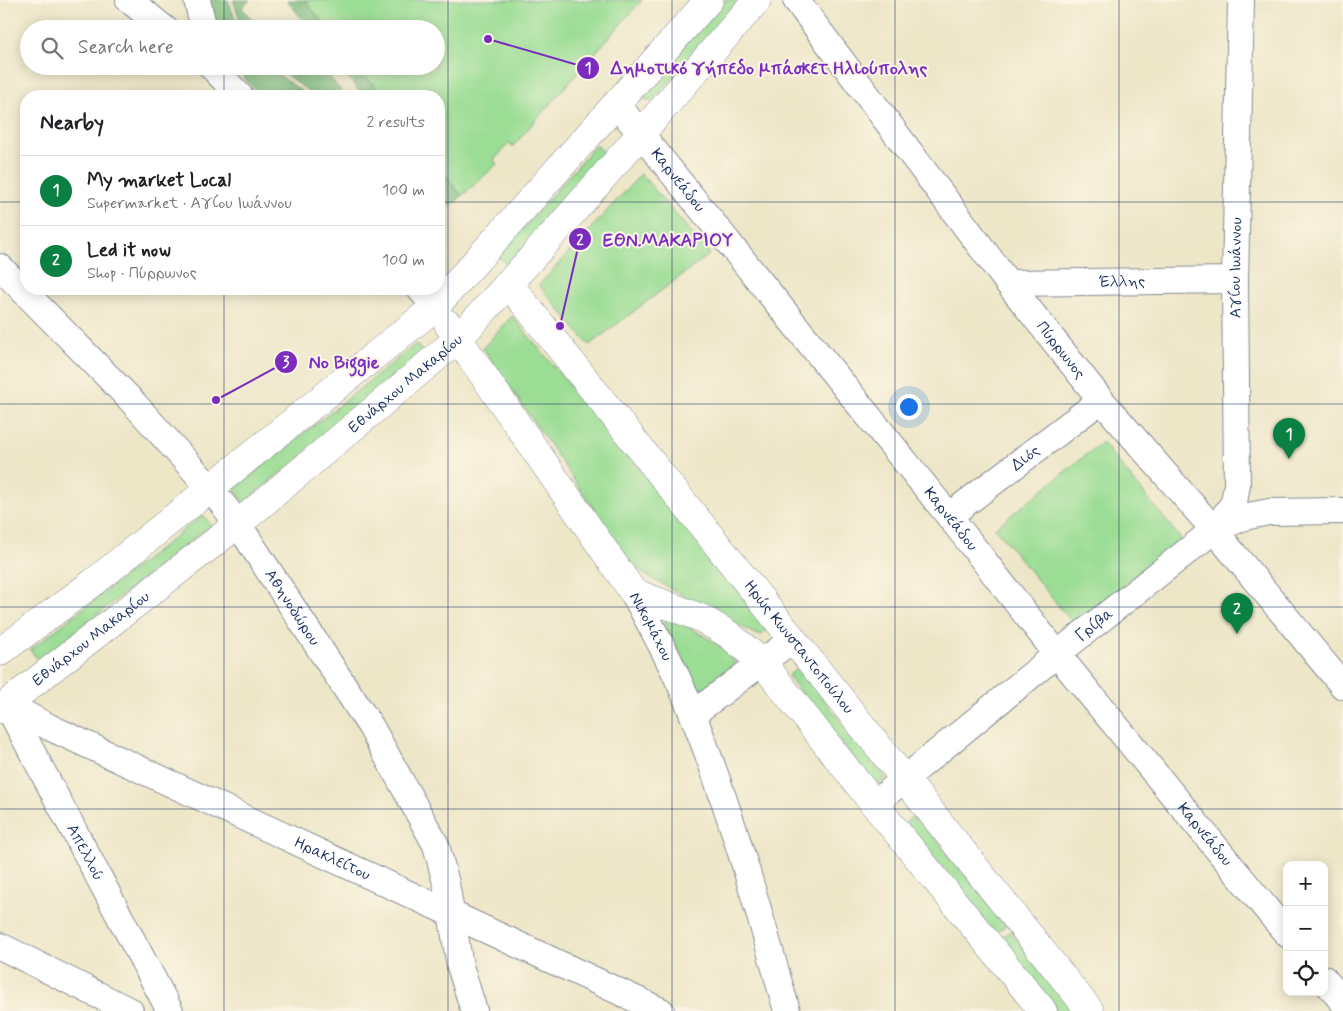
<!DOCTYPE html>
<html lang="en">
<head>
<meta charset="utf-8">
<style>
  body { margin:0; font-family:Mynerve,sans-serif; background:#f2f2f2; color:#202124 }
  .controls { position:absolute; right:15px; bottom:15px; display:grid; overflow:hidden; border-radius:10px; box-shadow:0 2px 12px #0003 }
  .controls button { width:45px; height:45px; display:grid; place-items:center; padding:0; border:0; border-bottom:1px solid #e0e0e0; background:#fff; color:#202124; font:25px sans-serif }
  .you { position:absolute; left:908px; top:406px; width:18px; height:18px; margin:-12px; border:4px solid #fff; border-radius:50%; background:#1a73e8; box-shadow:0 0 0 8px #1a73e833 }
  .badge { display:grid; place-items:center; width:32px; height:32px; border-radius:50%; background:#0b8043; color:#fff; font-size:16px; font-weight:700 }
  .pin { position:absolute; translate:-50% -41px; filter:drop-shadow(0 1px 2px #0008) }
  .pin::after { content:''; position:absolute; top:26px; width:18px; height:15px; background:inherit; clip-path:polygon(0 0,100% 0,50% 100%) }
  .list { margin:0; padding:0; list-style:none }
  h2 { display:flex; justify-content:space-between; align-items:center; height:65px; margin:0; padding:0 20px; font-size:21px }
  h2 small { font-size:16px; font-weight:400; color:#757577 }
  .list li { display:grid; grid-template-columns:32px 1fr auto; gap:15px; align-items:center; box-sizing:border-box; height:70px; padding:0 20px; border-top:1px solid #e0e0e0 }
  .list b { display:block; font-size:19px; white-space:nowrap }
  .list p { margin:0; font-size:16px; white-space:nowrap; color:#757577 }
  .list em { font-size:16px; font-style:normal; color:#757577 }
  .icon { flex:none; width:28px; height:28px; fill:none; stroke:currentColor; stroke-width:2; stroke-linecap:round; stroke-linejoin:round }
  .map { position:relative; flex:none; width:1343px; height:1011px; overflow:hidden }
  .search { position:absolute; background:#fff; box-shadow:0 2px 12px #0003; left:20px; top:20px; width:425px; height:55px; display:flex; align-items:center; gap:12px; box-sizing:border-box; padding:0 18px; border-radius:28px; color:#757577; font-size:19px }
  .panel { position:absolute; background:#fff; box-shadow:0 2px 12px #0003; left:20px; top:90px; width:425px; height:205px; border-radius:20px }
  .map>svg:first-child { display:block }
  .green { fill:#9bdd94; stroke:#5b8679 }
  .forest { fill:#7cbc7e; stroke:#4c766e }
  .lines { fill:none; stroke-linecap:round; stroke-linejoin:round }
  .minor-casing { stroke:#848a92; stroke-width:28 }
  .tertiary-casing { stroke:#848a92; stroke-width:29 }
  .minor { stroke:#fff; stroke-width:26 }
  .tertiary { stroke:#fff; stroke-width:28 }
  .grid { fill:none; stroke:#1b2f5e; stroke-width:1; stroke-opacity:0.55 }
  .labels { text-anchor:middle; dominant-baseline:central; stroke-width:4; stroke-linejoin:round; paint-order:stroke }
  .street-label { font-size:16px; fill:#1b2f5e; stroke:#fcf5e5 }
  .leader { fill:none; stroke:#7b2cbf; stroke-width:2 }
  .callout-dot { fill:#7b2cbf; stroke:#fcf5e5; stroke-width:2 }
  .mark-label { font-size:15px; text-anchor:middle; font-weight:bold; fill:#fff }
  .callout-label { font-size:18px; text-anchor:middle; font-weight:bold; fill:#7b2cbf; stroke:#fcf5e5; stroke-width:4; stroke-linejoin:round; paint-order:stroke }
</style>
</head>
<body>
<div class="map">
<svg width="1343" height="1011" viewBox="0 0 1343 1011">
  <rect width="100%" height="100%" fill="#fcf5e5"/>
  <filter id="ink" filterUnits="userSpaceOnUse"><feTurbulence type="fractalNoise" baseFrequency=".02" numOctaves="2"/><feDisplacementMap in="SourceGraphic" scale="10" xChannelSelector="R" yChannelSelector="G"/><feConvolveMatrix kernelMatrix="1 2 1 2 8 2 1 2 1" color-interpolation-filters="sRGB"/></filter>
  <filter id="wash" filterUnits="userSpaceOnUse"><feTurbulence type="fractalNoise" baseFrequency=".0096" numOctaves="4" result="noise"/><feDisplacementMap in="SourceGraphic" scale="20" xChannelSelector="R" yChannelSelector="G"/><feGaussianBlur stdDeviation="1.12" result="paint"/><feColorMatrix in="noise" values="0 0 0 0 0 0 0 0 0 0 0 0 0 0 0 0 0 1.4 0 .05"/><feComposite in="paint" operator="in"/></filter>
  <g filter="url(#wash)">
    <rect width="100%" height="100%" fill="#ede6c7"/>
    <path class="green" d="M 305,0 L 642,0 L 512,147 L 509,143 L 494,160 L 497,164 L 462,196 L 439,167 L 439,96 L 382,96 L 358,66 L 436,66 L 436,29 L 328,29 Z
      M 725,0 L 737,0 L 738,3 L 652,101 L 644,99 L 645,87 Z
      M 596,145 L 605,153 L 508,265 L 498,257 Z
      M 641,174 L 710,254 L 589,345 L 539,285 Z
      M 512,316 L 765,620 L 766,631 L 762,635 L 755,634 L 645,575 L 629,560 L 483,348 Z
      M 416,344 L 427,357 L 244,502 L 234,489 Z
      M 1102,442 L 1181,539 L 1074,625 L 995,528 Z
      M 203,515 L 211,525 L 39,660 L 30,650 Z
      M 666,616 L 670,616 L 731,652 L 735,663 L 728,671 L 704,689 L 697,686 L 665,625 Z
      M 798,667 L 886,778 L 876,786 L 788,676 Z
      M 916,814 L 1006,925 L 995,934 L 906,822 Z
      M 1010,931 L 1074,1011 L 1057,1011 L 1000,939 Z"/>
    <path class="forest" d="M 208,0 L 228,0 L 239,29 L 218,29 Z
      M 233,0 L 250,0 L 242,8 L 260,29 L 243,29 Z
      M 287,0 L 305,0 L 328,29 L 310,29 Z
      M 233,66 L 267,66 L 308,96 L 261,96 Z
      M 274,66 L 321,66 L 345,96 L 315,96 Z
      M 339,66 L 358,66 L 382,96 L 363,96 Z
      M 439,167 L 462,196 L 450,207 L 439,193 Z"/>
  </g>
  <g filter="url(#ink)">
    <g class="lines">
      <defs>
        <g id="minor">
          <path d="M 129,0 L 165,29"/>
          <path d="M 197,0 L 204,29"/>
          <path id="s1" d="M 796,0 L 1008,283 L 1101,400 L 1214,530 L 1343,686"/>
          <path d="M 211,66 L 240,96"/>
          <path id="s2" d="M 616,103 L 949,516 L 1057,654 L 1287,934"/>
          <path id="s3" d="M 0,267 L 129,398 L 211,489 L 238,524 L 371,727 L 436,845 L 446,883 L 460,966 L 474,1011"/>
          <path id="s4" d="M 1008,283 L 1235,280"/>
          <path d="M 420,289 L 435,307"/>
          <path id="s5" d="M 949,516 L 1101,400"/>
          <path id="s6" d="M 1214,530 L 1234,503 L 1237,484 L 1235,280 L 1241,0"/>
          <path id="s7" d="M 633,592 C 654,632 677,672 693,715 C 731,811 759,911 787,1011"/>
          <path id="s8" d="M 6,703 L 170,1011"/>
          <path id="s9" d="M 6,704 L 49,727 L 661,1011"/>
          <path d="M 693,714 L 793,639"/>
          <path id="s10" d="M 874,804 L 1057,654 L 1214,530 L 1244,517 L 1269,512 L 1343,511"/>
          <path d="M 0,946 L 130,1011"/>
          <path d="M 1324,979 L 1343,1002"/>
        </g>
        <g id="tertiary">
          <path id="s11" d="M 508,283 L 1090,1011"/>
          <path d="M 448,324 L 633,592 L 701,618 L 728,634 L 762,662 L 874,804 L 1043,1011"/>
          <path d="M 0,652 L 94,582 L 435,307 L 709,0"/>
          <path id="s12" d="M 0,709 L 238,524 L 458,339 L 558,229 L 757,0"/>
        </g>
      </defs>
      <use href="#minor" class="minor-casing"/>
      <use href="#tertiary" class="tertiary-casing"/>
      <use href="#minor" class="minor"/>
      <use href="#tertiary" class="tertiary"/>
    </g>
  </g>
  <path class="grid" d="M 224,0 L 224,29M 448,0 L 448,1011M 672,0 L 672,1011M 895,0 L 895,1011M 1119,0 L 1119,1011M 224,66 L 224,96M 0,202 L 26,202M 439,202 L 1343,202M 224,289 L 224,1011M 0,404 L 1343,404M 0,607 L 1343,607M 0,809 L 1343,809"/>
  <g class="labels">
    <g class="street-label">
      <text stroke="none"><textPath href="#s2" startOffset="99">Καρνεάδου</textPath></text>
      <text stroke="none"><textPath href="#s6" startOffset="269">Αγίου Ιωάννου</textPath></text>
      <text stroke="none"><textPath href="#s4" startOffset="114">Έλλης</textPath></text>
      <text stroke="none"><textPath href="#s1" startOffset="439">Πύρρωνος</textPath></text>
      <text stroke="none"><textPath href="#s12" startOffset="520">Εθνάρχου Μακαρίου</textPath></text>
      <text stroke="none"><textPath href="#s5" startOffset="96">Διός</textPath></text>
      <text stroke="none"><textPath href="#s2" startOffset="534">Καρνεάδου</textPath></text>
      <text stroke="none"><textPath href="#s3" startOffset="450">Αθηνοδώρου</textPath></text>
      <text stroke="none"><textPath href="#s10" startOffset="284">Γρίβα</textPath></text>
      <text stroke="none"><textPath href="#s7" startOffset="39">Νικομάχου</textPath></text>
      <text stroke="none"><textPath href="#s12" startOffset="115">Εθνάρχου Μακαρίου</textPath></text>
      <text stroke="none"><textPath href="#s11" startOffset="466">Ηρώς Κωνσταντοπούλου</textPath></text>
      <text stroke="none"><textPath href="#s2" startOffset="939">Καρνεάδου</textPath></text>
      <text stroke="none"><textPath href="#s8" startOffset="169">Απελλού</textPath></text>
      <text stroke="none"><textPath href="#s9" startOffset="361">Ηρακλείτου</textPath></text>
    </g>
  </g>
  <path class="leader" d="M488 39L588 68M560 326L580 239M216 400L286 362"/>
  <g class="callout-dot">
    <circle cx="488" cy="39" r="5"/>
    <circle cx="560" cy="326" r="5"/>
    <circle cx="216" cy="400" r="5"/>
    <circle cx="588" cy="68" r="12"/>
    <circle cx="580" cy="239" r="12"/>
    <circle cx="286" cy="362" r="12"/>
  </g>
  <g class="mark-label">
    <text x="588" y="73">1</text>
    <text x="580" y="245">2</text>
    <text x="286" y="367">3</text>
  </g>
  <g class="callout-label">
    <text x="769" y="74">Δημοτικό γήπεδο μπάσκετ Ηλιούπολης</text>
    <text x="668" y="246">ΕΘΝ.ΜΑΚΑΡΙΟΥ</text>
    <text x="344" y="368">Νο Biggie</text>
  </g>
</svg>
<div class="controls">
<button>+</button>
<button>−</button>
<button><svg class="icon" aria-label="locate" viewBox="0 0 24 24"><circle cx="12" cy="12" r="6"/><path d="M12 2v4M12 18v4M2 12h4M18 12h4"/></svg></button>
</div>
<div class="you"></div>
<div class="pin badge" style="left:1289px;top:459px">1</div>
<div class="pin badge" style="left:1237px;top:634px">2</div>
<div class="search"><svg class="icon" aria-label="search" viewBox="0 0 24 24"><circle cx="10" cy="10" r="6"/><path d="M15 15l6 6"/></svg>Search here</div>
<section class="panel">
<h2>Nearby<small>2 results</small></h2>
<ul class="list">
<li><span class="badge">1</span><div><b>My market Local</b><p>Supermarket · Αγίου Ιωάννου</p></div><em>100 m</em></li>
<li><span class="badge">2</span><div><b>Led it now</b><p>Shop · Πύρρωνος</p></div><em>100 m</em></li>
</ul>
</section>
</div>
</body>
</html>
